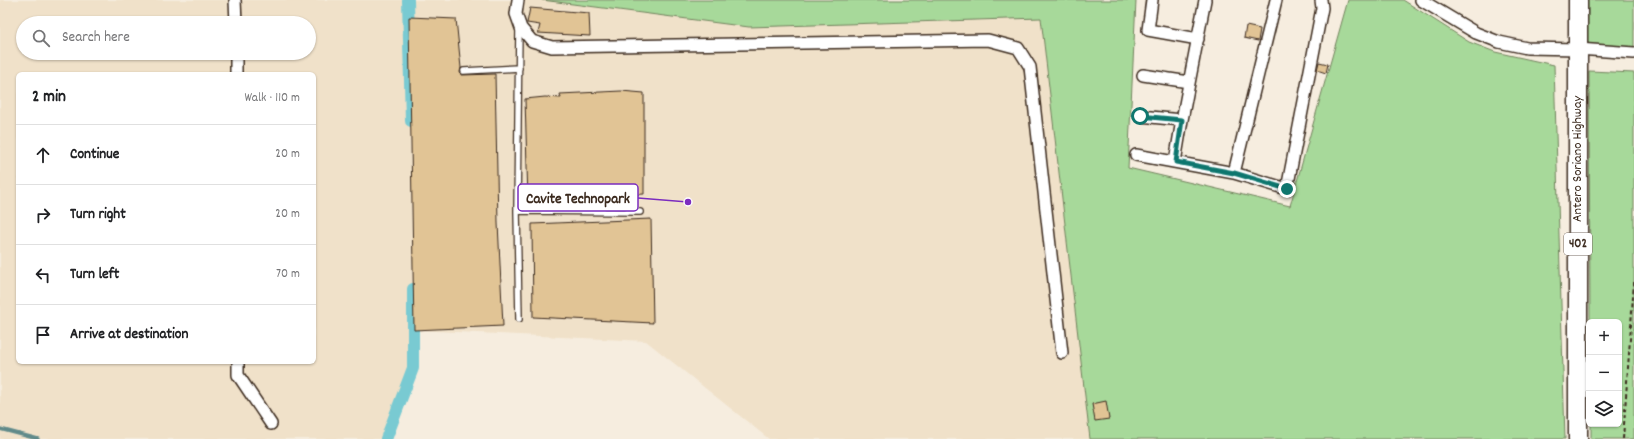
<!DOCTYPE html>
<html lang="en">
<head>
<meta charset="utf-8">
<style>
  body { margin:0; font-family:Dekko,sans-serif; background:#f6f6f6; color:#202124 }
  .controls { position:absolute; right:12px; bottom:12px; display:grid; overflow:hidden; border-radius:6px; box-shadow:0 1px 3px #0004 }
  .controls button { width:36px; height:36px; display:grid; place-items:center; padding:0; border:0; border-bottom:1px solid #e0e0e0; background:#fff; color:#202124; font:20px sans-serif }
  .stop { position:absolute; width:12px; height:12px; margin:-9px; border:3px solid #0f766e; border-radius:50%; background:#fff }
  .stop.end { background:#0f766e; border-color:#fff; box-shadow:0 1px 4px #0008 }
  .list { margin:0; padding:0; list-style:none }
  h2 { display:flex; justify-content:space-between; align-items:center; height:52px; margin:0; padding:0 16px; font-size:17px }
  h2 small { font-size:13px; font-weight:400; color:#757577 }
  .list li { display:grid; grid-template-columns:26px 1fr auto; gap:12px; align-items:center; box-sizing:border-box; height:60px; padding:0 16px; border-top:1px solid #e0e0e0 }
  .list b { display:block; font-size:15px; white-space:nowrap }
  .list em { font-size:13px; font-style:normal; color:#757577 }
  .icon { flex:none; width:22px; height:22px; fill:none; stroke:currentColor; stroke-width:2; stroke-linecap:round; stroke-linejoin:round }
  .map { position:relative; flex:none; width:1634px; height:439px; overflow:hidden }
  .search { position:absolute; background:#fff; box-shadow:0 1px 3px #0004; left:16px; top:16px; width:300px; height:44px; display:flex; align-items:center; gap:10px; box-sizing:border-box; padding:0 14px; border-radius:22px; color:#757577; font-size:15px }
  .panel { position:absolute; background:#fff; box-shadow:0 1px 3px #0004; left:16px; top:72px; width:300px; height:292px; border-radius:6px }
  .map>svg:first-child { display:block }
  .built { fill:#f0e1c9; fill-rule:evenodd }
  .green { fill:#a7d99a; stroke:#71825c }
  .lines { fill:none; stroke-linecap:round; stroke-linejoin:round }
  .stream { stroke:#608a8a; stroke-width:3.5 }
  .canal { stroke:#79cad2; stroke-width:12 }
  .building { fill:#e1c495; stroke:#3b2a1e }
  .service-casing { stroke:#3b2a1e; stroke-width:8 }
  .minor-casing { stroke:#3b2a1e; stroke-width:14 }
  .primary-casing { stroke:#3b2a1e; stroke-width:21 }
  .path { stroke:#3b2a1e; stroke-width:2; stroke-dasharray:4 3; stroke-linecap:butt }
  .service { stroke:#fff; stroke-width:5.5 }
  .minor { stroke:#fff; stroke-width:11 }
  .primary { stroke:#fff; stroke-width:18 }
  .route { stroke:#0f766e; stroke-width:5 }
  .labels { text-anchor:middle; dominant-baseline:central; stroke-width:3; stroke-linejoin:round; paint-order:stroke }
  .shield { fill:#fff; stroke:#766a62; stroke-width:1 }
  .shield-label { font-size:13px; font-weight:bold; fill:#3b2a1e }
  .street-label { font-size:14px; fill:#3b2a1e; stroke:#fff }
  .leader { fill:none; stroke:#7b2cbf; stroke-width:1.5 }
  .callout-dot { fill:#7b2cbf; stroke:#fff; stroke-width:1.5 }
  .callout { fill:#fff; stroke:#7b2cbf; stroke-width:1.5 }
  .callout-label { font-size:15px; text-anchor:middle; font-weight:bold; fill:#3b2a1e }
</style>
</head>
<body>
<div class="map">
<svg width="1634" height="439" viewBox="0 0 1634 439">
  <rect width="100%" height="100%" fill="#f6eddf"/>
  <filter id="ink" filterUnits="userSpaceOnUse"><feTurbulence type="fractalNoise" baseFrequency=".025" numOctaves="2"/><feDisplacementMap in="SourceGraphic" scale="8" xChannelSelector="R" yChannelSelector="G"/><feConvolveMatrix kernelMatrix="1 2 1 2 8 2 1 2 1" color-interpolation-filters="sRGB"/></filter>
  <g filter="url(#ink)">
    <path class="built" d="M 0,0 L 542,0 L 749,27 L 1041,18 L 1090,439 L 769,439 L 646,341 L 414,330 L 413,368 L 386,439 L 0,439 ZM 23,23 L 309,23 L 309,53 L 23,53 ZM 18,74 L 314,74 L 314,362 L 18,362 Z"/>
    <path class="green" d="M 542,0 L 1136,0 L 1128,168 L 1290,206 L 1348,0 L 1403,0 L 1469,42 L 1495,52 L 1554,65 L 1565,439 L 1090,439 L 1041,18 L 749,27 Z
      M 1584,0 L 1634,0 L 1634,49 L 1582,45 Z
      M 1589,71 L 1634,73 L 1634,439 L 1591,439 L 1591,424 L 1619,424 L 1619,322 L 1590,322 Z"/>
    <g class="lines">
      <path class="stream" d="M 0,429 L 38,439"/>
      <path class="canal" d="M 408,0 L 411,121
        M 386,439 L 413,368 L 413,289"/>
    </g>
    <path class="building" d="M 530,8 L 589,13 L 590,36 L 538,33 L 540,25 L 527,23 Z
      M 409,17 L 456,19 L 461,68 L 460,72 L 461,75 L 495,74 L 498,223 L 503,326 L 414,330 Z
      M 1246,26 L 1260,29 L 1258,41 L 1244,38 Z
      M 1319,62 L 1328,64 L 1326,73 L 1317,70 Z
      M 621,91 L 644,93 L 644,194 L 528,200 L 525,99 L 545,97 L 561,98 L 560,94 Z
      M 651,219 L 653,323 L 533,317 L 532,224 Z
      M 1106,401 L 1109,419 L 1095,421 L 1092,404 Z"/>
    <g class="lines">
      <defs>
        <path id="service" d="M 519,27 L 517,211 L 519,319
          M 464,71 L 519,68
          M 517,211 L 640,212"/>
        <path id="minor" d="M 235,0 L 236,23
          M 518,0 L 516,14 L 521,28 L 532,41 L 552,47 L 988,40 L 1018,48 L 1030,67 L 1062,353
          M 1152,0 L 1148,30 L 1198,39
          M 1421,0 L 1476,33 L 1499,42 L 1527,48 L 1578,49 L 1634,53
          M 236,53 L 236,74
          M 1143,75 L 1189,82
          M 1140,116 L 1182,120
          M 1136,155 L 1234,173 L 1287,189 L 1322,8 L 1321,0
          M 1175,162 L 1182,120 L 1205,0
          M 1234,173 L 1276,0
          M 238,362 L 238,375 L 271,424"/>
        <path id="primary" d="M 1578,0 L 1578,439"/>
      </defs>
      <use href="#service" class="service-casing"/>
      <use href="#minor" class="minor-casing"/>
      <use href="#primary" class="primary-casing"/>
      <path class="path" d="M 1623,439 L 1634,282"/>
      <use href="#service" class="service"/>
      <use href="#minor" class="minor"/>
      <use href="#primary" class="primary"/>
    </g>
  </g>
  <g class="lines" filter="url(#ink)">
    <path class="route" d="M 1140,116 L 1182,120 L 1176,162 L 1234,173 L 1287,189"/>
  </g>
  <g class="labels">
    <rect class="shield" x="1564" y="233" width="28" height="22" rx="3"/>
    <g class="shield-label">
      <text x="1578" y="244">402</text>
    </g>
    <g class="street-label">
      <text transform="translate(1578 159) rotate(-90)">Antero Soriano Highway</text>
    </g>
  </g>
  <path class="leader" d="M688 202L638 198"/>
  <circle class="callout-dot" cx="688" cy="202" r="4"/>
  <rect class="callout" x="518" y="184" width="120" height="27" rx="4"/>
  <g class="callout-label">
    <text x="578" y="203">Cavite Technopark</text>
  </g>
</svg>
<div class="controls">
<button>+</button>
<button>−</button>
<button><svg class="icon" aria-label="layers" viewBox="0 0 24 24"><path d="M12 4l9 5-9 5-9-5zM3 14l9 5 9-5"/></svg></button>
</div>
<div class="stop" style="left:1140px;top:116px"></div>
<div class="stop end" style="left:1287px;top:189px"></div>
<div class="search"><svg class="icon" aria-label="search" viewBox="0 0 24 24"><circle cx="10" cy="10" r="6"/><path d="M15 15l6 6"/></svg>Search here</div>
<section class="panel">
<h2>2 min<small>Walk · 110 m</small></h2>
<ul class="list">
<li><svg class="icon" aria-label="ahead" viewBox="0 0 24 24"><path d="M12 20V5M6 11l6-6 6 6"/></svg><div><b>Continue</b></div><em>20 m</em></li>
<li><svg class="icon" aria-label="right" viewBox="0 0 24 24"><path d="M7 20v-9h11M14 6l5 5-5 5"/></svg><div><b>Turn right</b></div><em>20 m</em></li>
<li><svg class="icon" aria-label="left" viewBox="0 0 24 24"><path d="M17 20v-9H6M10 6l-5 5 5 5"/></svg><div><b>Turn left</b></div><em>70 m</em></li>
<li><svg class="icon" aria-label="arrive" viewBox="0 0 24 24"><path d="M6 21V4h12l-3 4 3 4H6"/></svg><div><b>Arrive at destination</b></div></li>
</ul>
</section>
</div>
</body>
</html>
